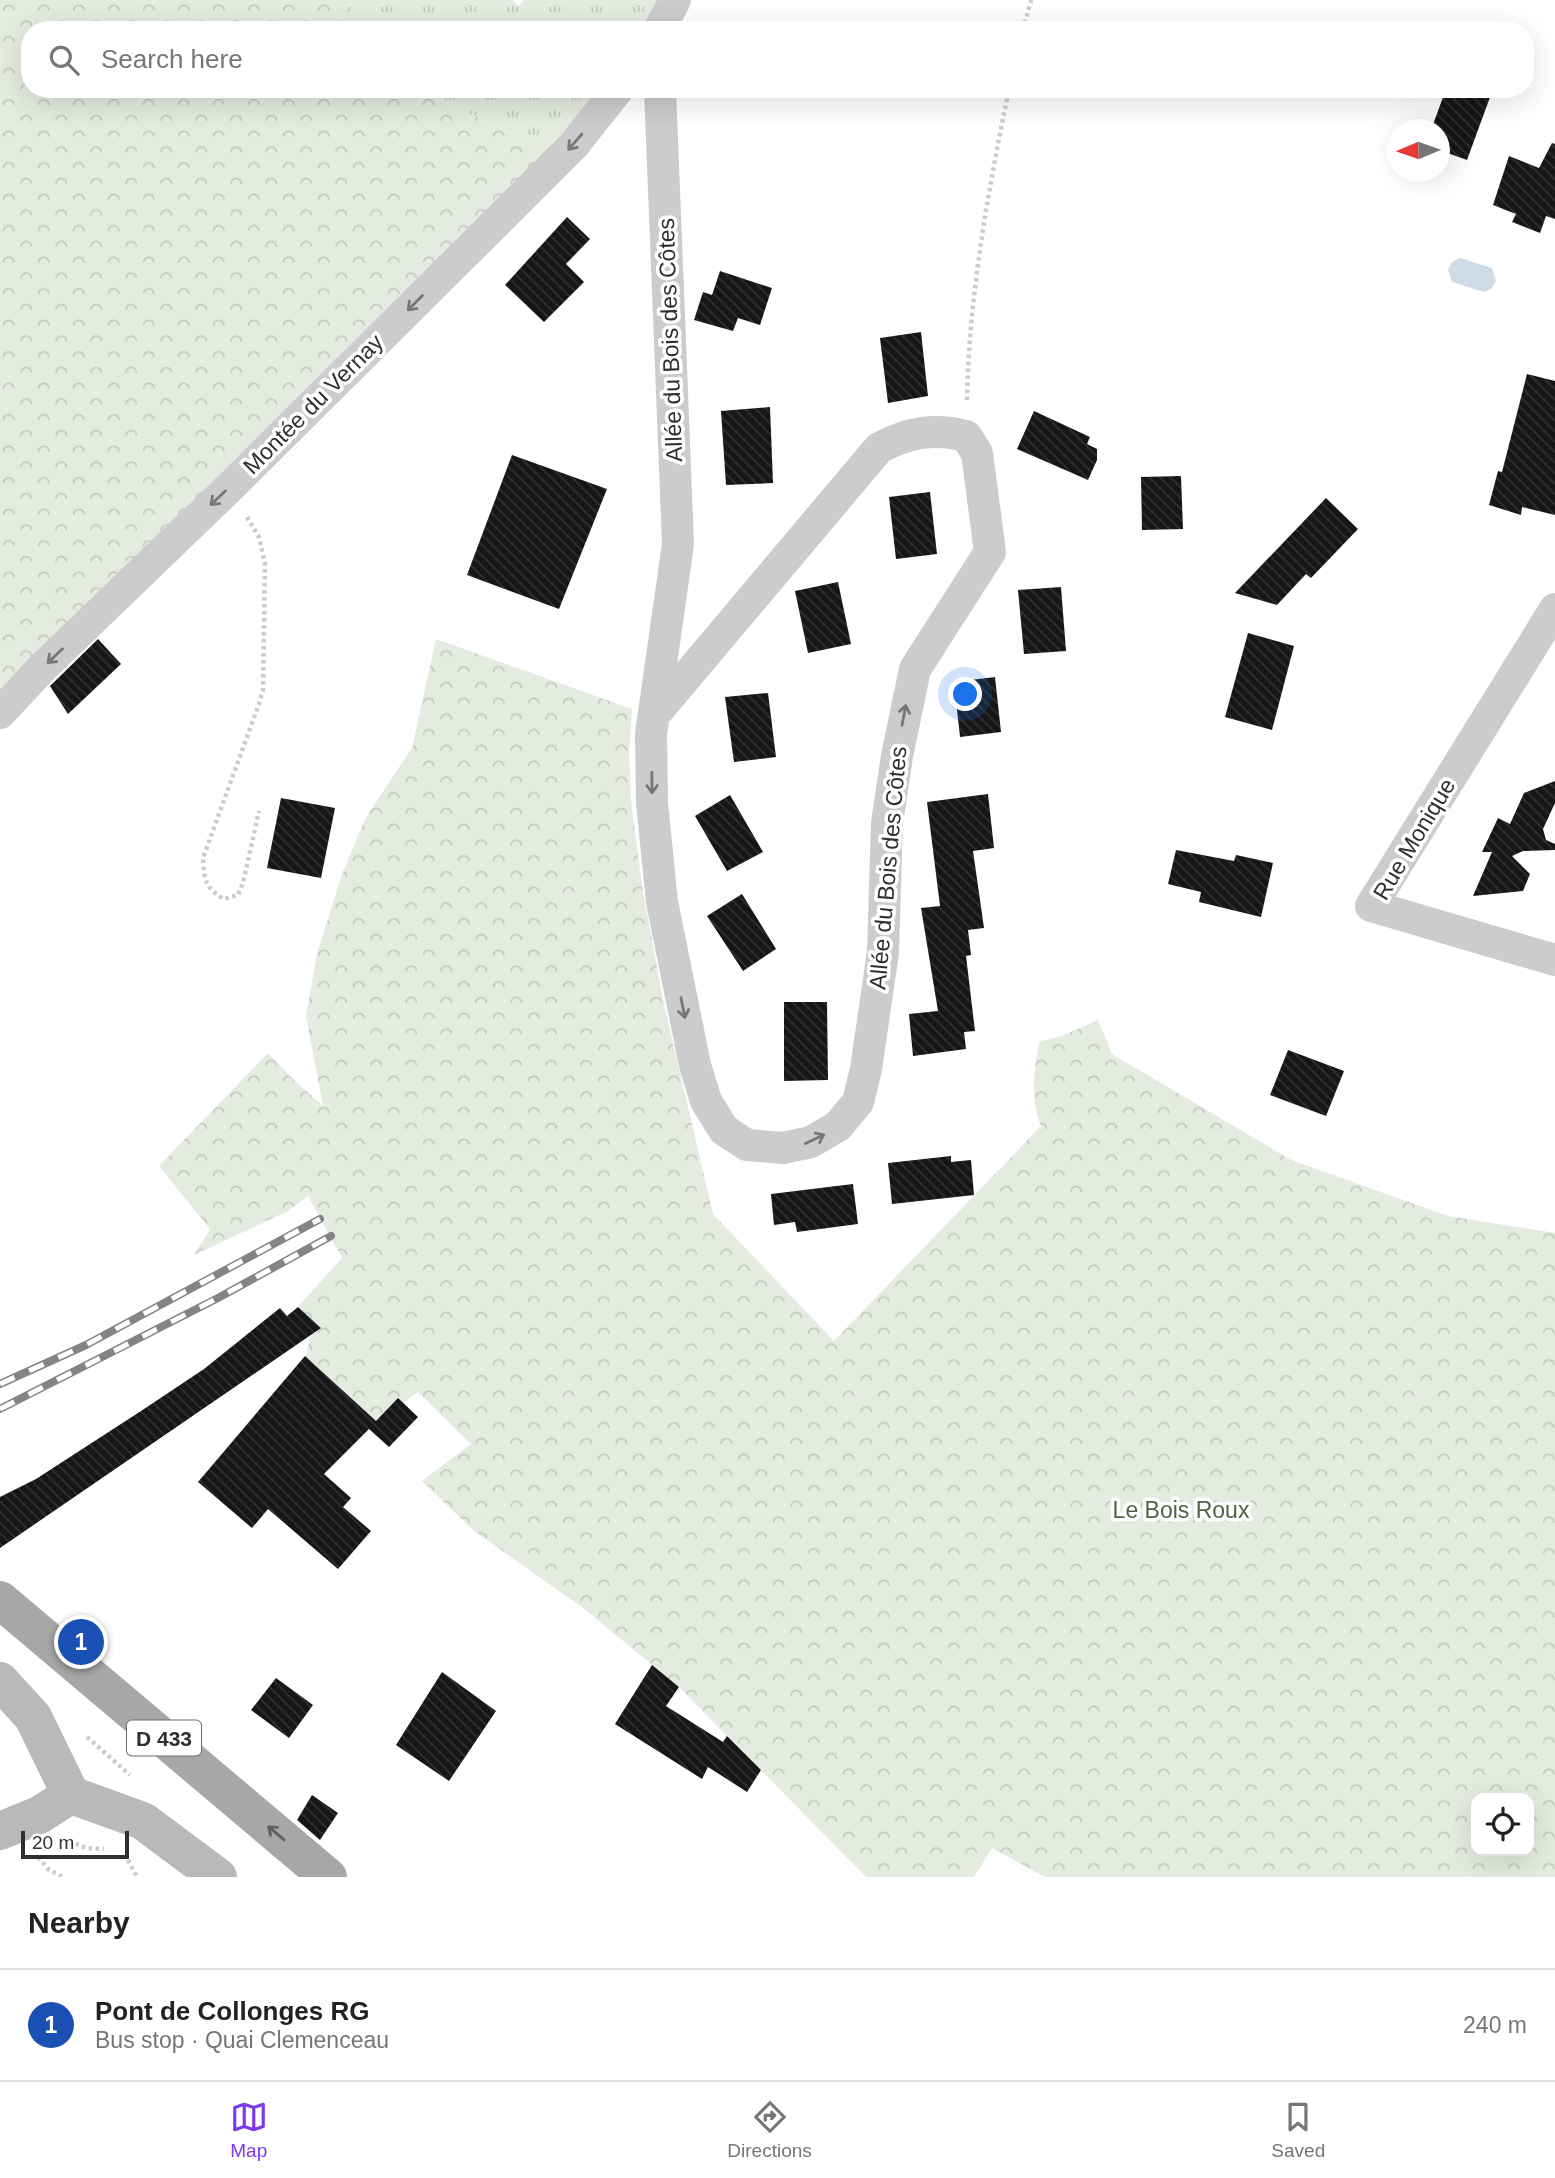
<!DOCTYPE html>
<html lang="en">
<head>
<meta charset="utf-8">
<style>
  body { margin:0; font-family:Arial,sans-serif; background:#f2f2f2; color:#222 }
  .controls { position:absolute; right:21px; bottom:21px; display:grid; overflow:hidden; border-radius:14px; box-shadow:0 7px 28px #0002 }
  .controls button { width:63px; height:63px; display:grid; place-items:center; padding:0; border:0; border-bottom:2px solid #e0e0e0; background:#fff; color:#222; font:35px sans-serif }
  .compass { position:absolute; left:1387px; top:119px; width:63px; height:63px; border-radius:50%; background:#fff; box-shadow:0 7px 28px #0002; rotate:268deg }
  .scale { position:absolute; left:21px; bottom:18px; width:108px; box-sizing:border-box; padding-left:7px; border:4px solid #2f2f2f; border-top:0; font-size:19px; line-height:24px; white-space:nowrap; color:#2f2f2f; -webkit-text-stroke:5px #fff; paint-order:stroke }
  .you { position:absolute; left:966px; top:695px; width:24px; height:24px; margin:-18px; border:5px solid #fff; border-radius:50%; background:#1a73e8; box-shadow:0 0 0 10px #1a73e833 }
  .badge { display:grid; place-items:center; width:46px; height:46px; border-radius:50%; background:#7c3aed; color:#fff; font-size:23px; font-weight:700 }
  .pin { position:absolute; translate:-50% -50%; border:4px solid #fff; box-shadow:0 2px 7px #0006 }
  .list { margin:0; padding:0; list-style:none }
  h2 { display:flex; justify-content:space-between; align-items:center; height:91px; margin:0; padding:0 28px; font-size:30px }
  h2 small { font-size:23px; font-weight:400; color:#767676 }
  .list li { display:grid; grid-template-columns:46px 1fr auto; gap:21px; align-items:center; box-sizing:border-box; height:112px; padding:0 28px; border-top:2px solid #e0e0e0 }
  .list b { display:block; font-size:26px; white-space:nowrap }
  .list p { margin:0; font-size:23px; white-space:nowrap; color:#767676 }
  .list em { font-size:23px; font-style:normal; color:#767676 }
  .icon { flex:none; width:38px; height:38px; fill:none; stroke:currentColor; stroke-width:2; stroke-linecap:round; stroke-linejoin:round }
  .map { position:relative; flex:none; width:1555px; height:1877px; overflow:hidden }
  .search { position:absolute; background:#fff; box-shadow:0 7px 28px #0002; left:21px; right:21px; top:21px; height:77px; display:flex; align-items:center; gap:18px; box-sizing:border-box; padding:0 24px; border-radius:28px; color:#767676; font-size:26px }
  .sheet { height:203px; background:#fff }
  nav { display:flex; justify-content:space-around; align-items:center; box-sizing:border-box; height:98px; border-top:2px solid #e0e0e0; background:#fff; font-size:19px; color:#767676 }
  nav a { display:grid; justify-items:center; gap:4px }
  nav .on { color:#7c3aed }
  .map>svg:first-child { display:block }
  .grass { fill:url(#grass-tufts) }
  .forest { fill:url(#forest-crowns); fill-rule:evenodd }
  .water { fill:#cedbe8 }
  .building { fill:url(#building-back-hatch) }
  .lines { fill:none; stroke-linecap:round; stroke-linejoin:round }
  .path { stroke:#ccc; stroke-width:4.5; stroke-dasharray:3.5 3.5; stroke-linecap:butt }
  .minor { stroke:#ccc; stroke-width:32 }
  .secondary { stroke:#b9b9b9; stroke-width:38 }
  .primary { stroke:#a7a7a7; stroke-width:38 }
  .rail-casing { stroke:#848484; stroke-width:8 }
  .rail { stroke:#fff; stroke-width:5; stroke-dasharray:16; stroke-linecap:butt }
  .secondary-bridge { stroke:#b9b9b9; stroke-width:38 }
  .oneway { stroke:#767676 }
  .oneway2 { stroke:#5f5f5f }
  .labels { text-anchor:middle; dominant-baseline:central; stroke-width:7; stroke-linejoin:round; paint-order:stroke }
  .shield { fill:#fff; stroke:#6d6d6d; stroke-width:2 }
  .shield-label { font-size:21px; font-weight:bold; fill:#2f2f2f }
  .street-label { font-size:23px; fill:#2f2f2f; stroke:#fff }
  .park-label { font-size:23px; fill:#4f6642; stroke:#fff }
</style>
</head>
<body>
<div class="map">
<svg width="1555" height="1877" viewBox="0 0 1555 1877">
  <defs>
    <pattern id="grass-tufts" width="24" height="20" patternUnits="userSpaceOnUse" patternTransform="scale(1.75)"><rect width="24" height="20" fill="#e4ebdf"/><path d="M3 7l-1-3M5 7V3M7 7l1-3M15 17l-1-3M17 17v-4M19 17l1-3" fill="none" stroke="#c4cac0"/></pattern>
    <pattern id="forest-crowns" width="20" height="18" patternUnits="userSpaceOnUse" patternTransform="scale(1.75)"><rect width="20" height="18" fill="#e4ebdf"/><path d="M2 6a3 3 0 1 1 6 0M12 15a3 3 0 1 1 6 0" fill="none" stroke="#c4cac0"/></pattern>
    <pattern id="building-back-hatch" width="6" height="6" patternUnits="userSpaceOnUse" patternTransform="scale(1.75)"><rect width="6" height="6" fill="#161616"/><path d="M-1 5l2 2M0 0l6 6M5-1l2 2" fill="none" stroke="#303030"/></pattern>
  </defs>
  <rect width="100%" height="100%" fill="#fff"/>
  <path class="grass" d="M 351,0 L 512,0 L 519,6 L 524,0 L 663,0 L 646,30 L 335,30 Z
    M 416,89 L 602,89 L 549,151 Z"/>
  <path class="forest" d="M 0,0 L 351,0 L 335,30 L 30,30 L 30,89 L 416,89 L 549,151 L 0,691 Z
    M 436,639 L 632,709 L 629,753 L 631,801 L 643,892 L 665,1009 L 713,1214 L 834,1341 L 1041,1126 C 1030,1098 1034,1071 1039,1042 L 1062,1036 L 1098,1020 L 1112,1054 L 1291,1160 L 1448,1216 L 1555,1233 L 1555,1877 L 1045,1877 L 992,1848 L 974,1877 L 866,1877 L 679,1687 L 582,1607 L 474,1531 L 422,1481 L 471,1444 L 418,1392 L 403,1403 L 398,1398 L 376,1421 L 306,1357 L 310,1337 L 319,1326 L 298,1307 L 342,1258 L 308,1196 L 288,1211 L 194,1255 L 210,1229 L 159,1166 L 268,1053 L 293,1079 L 323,1106 L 306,1016 L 317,954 L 341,877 L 366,817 L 412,748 ZM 1476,1798 L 1529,1798 L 1529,1851 L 1476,1851 Z"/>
  <path class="water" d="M 1460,258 L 1492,268 L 1496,281 L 1491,289 L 1484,292 L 1452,282 L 1448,270 L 1452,262 Z"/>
  <path class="building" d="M 1446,89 L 1493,89 L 1467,160 L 1439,150 L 1439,130 L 1431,130 Z
    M 1552,143 L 1555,144 L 1555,219 L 1546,216 L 1540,233 L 1512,222 L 1516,214 L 1493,205 L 1509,156 L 1539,168 Z
    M 567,217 L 590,239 L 566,264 L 584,282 L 544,322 L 505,285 Z
    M 720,271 L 772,288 L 760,325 L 738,318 L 733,331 L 694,320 L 703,292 L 712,295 Z
    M 921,332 L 928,396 L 888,403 L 880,338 Z
    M 1527,374 L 1555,381 L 1555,515 L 1522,507 L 1521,515 L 1489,505 L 1498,471 L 1502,472 Z
    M 770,407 L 773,483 L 726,485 L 721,411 Z
    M 1034,411 L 1090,437 L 1087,444 L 1097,449 L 1097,460 L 1088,480 L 1017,449 Z
    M 512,455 L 607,489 L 559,609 L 467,575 Z
    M 1181,476 L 1183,529 L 1142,530 L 1141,477 Z
    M 930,492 L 937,554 L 896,559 L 889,497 Z
    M 1326,498 L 1358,529 L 1311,578 L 1306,574 L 1277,605 L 1235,593 Z
    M 838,582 L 851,644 L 808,653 L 795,591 Z
    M 1061,587 L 1066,651 L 1024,654 L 1018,590 Z
    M 1248,633 L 1294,646 L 1272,730 L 1225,717 Z
    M 98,639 L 121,664 L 68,714 L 50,686 Z
    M 995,677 L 1001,732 L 960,737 L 954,682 Z
    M 768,693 L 776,757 L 734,762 L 725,697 Z
    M 1555,781 L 1555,803 L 1543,829 L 1546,840 L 1555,844 L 1555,850 L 1523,851 L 1512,856 L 1530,874 L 1523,891 L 1473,896 L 1492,852 L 1482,852 L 1498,818 L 1510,824 L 1524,793 Z
    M 988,794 L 994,848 L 973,851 L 984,928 L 968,930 L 971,955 L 966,956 L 975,1031 L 964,1032 L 966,1049 L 913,1056 L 909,1014 L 938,1011 L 921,908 L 940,906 L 927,802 Z
    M 730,795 L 763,852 L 727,871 L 695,816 Z
    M 281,798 L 335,808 L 321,878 L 267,868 Z
    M 1176,850 L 1234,861 L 1236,855 L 1273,863 L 1261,917 L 1199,902 L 1201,892 L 1168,884 Z
    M 742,894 L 776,949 L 743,971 L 707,916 Z
    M 784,1002 L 827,1002 L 828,1080 L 784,1081 Z
    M 1288,1050 L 1344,1071 L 1326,1116 L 1270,1095 Z
    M 951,1156 L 951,1162 L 971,1160 L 974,1195 L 892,1204 L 888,1163 Z
    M 853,1184 L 858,1224 L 797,1232 L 795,1222 L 774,1225 L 771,1194 Z
    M 298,1307 L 321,1328 L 0,1548 L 0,1497 L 36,1479 L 141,1411 L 204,1369 L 280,1308 L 287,1316 Z
    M 305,1356 L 376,1421 L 398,1398 L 418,1417 L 389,1447 L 369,1429 L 324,1474 L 351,1498 L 343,1507 L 371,1531 L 338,1569 L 268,1509 L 252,1528 L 198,1482 Z
    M 652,1665 L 679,1687 L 666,1706 L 723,1742 L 727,1736 L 761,1770 L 747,1792 L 708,1767 L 702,1779 L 615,1724 Z
    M 442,1672 L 496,1711 L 449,1781 L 396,1745 Z
    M 276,1678 L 313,1705 L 289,1738 L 251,1710 Z
    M 312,1795 L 338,1813 L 320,1840 L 297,1820 Z"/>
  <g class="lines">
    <path class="path" d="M 1023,30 L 1031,0
      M 967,400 C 969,295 988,192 1009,89
      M 247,517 L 259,537 L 265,564 L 263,690 L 259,704 L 203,858 C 204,879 205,888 224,899 L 238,895 L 243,883 L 259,811
      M 87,1737 L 130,1775
      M 69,1841 L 86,1848 L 104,1849
      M 38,1857 L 49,1870 L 63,1877
      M 128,1860 L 137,1877"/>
    <path class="minor" d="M 659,30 L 675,0
      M 1555,609 L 1371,906 L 1555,960
      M 0,713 L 40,670 L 229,488 L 573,146 L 618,89
      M 654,715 L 879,448 C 909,432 934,428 966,436 L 977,453 L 990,552 L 915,669 L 897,756 L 887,823 L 883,952 L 866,1069 L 858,1102 L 838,1126 L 811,1142 L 783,1148 L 747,1145 L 724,1130 L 706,1101 L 695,1065 L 662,902 L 652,803 L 651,734 L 678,544 L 660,89"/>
    <path class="secondary" d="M 0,1681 L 33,1717 L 71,1795 L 39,1815
      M 71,1795 L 143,1821 L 218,1877"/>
    <path class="primary" d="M 0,1600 L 328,1877"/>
    <defs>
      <path id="rail" d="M 0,1384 L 86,1345 L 320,1219
        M 0,1409 L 218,1298 L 331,1236"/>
    </defs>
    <use href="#rail" class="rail-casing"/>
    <use href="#rail" class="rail"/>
    <path class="secondary-bridge" d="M 0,1831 L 39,1815"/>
  </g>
  <defs><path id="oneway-shaft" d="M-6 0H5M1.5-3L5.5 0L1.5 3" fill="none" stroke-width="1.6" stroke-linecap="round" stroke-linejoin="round" transform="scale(1.75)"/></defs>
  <g class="oneway">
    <use href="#oneway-shaft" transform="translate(575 142) rotate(131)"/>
    <use href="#oneway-shaft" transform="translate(415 303) rotate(135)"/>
    <use href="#oneway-shaft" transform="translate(218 498) rotate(136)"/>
    <use href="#oneway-shaft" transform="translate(55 656) rotate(136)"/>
    <use href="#oneway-shaft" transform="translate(904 715) rotate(-79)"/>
    <use href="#oneway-shaft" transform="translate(652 783) rotate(89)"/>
    <use href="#oneway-shaft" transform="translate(683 1008) rotate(79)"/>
    <use href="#oneway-shaft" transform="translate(815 1139) rotate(-25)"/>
  </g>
  <use class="oneway2" href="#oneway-shaft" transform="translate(276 1833) rotate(-140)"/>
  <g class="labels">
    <rect class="shield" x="127" y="1720.5" width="74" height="35" rx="5"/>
    <g class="shield-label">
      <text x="164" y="1738">D 433</text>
    </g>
    <g class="street-label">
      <text transform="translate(670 340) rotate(-92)">Allée du Bois des Côtes</text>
      <text transform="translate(313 404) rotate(-45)">Montée du Vernay</text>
      <text transform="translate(1414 839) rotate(-59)">Rue Monique</text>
      <text transform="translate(888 868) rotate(-85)">Allée du Bois des Côtes</text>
    </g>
    <g class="park-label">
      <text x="1181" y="1510">Le Bois Roux</text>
    </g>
  </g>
</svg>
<div class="controls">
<button><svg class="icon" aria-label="locate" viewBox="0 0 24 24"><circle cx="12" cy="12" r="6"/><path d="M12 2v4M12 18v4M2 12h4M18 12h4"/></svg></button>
</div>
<svg class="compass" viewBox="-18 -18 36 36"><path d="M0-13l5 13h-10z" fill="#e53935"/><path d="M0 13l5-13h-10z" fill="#767676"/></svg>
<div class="scale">20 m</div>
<div class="you"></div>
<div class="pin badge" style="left:81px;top:1642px;background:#1a4fb4">1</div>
<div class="search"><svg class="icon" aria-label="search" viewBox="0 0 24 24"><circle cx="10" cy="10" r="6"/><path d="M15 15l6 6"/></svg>Search here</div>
</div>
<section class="sheet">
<h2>Nearby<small></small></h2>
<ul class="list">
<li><span class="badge" style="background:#1a4fb4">1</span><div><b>Pont de Collonges RG</b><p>Bus stop · Quai Clemenceau</p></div><em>240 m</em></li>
</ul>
</section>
<nav>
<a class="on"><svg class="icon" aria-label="map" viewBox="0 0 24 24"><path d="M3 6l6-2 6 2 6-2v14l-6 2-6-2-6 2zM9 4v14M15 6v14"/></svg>Map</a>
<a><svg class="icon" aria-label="directions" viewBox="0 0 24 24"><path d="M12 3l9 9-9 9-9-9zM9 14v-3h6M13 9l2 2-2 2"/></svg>Directions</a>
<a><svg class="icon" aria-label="saved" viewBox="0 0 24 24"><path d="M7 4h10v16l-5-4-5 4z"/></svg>Saved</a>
</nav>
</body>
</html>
